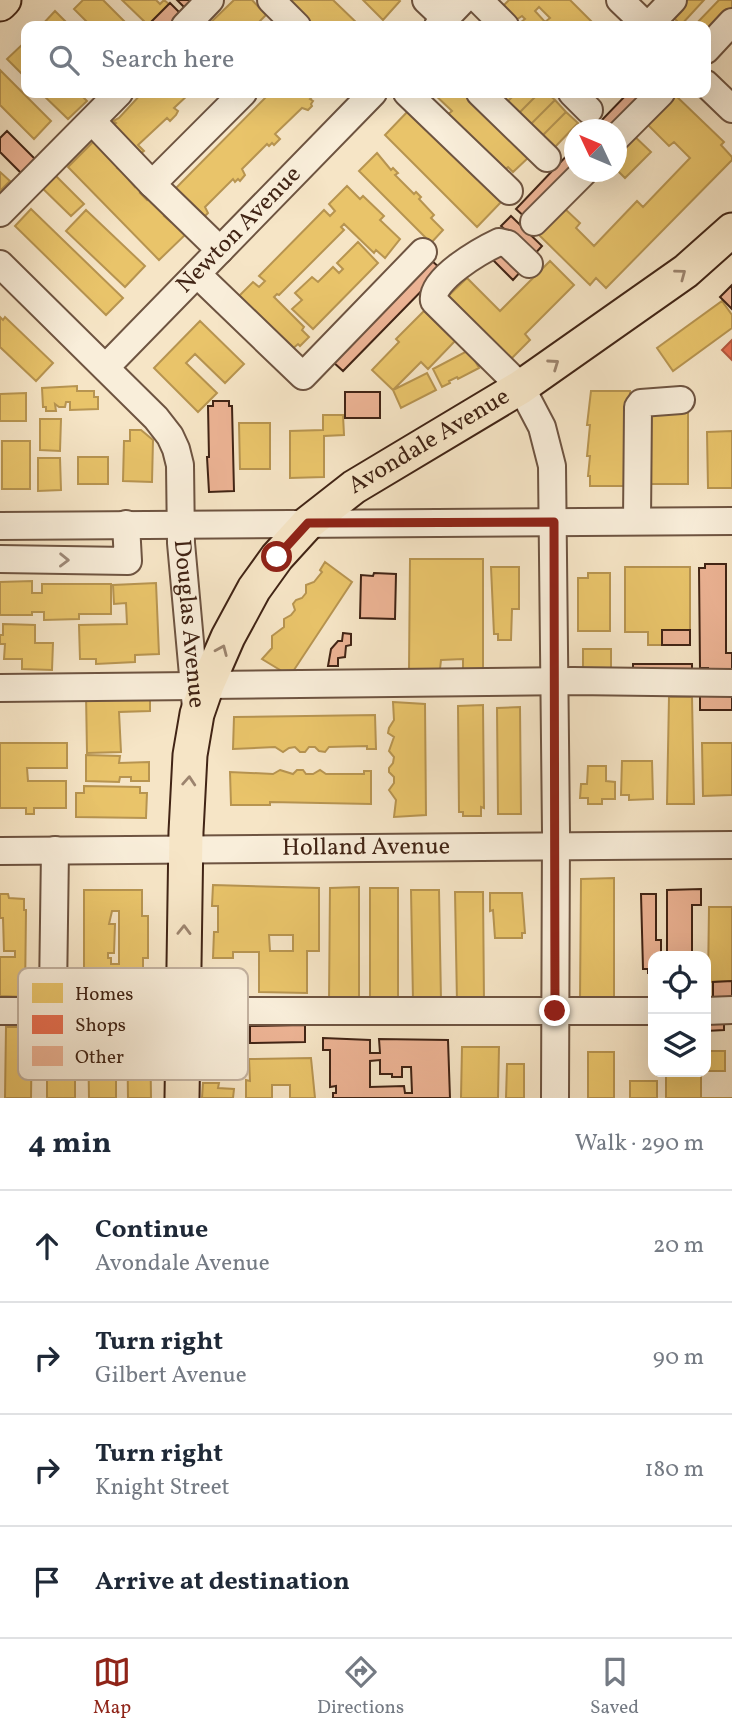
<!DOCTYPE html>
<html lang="en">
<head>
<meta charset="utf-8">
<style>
  body { margin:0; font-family:Vollkorn,serif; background:#f6f6f7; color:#1f2937 }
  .controls { position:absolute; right:21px; bottom:21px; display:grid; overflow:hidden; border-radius:14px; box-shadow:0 7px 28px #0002 }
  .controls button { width:63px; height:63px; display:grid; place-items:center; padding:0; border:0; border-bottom:2px solid #e0e1e3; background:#fff; color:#1f2937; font:35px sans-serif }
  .compass { position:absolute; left:564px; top:119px; width:63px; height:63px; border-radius:50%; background:#fff; box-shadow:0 7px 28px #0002; rotate:314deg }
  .stop { position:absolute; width:21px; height:21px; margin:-16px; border:5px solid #8f2418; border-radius:50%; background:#fff }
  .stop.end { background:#8f2418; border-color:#fff; box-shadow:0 2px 7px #0008 }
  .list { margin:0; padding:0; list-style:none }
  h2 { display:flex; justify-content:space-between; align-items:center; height:91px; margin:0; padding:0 28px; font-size:30px }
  h2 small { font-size:23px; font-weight:400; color:#747a83 }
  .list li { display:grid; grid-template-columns:46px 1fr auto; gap:21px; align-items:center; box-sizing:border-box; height:112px; padding:0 28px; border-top:2px solid #e0e1e3 }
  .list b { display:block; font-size:26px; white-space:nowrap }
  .list p { margin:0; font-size:23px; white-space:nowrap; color:#747a83 }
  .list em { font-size:23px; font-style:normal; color:#747a83 }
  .icon { flex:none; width:38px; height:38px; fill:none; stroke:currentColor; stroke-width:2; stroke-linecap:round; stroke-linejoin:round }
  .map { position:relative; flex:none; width:732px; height:1098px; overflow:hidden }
  .search { position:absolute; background:#fff; box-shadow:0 7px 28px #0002; left:21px; right:21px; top:21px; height:77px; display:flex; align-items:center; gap:18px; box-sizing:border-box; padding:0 24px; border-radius:14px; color:#747a83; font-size:26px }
  .sheet { height:539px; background:#fff }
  nav { display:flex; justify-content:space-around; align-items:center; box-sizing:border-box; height:98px; border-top:2px solid #e0e1e3; background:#fff; font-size:19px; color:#747a83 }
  nav a { display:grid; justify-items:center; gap:4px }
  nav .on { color:#8f2418 }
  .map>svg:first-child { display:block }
  .homes { fill:#e9c46a; stroke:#b79450; stroke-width:2; fill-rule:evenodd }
  .shops { fill:#e76f51; stroke:#b5583f; stroke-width:2 }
  .building { fill:#ecb394; stroke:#412415; stroke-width:2; fill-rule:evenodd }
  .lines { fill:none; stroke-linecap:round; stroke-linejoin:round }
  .minor-casing { stroke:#6e5441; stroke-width:30 }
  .major-casing { stroke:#412415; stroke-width:37 }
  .minor { stroke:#f9eeda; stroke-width:26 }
  .major { stroke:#f6e5c6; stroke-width:33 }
  .oneway { stroke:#9c846e }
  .oneway2 { stroke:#9d8978 }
  .route { stroke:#8f2418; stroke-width:9 }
  .labels { text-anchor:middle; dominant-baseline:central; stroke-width:7; stroke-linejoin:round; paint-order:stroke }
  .street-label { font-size:24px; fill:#412415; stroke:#f9eeda }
  .key { fill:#f9eeda; stroke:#c2b19f; stroke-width:2 }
  .key-label { font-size:19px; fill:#412415 }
</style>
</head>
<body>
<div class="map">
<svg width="732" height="1098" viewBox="0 0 732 1098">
  <rect width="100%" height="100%" fill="#f6e5c6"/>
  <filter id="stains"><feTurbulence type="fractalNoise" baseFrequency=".00286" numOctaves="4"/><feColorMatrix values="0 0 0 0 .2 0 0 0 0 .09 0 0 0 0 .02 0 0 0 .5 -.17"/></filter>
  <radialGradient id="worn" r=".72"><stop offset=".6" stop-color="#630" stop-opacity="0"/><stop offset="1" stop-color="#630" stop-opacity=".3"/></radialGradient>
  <path class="homes" d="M 83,0 L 103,0 L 129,26 L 91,26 L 74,9 Z
    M 122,0 L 156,0 L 160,4 L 164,0 L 169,4 L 148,25 Z
    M 234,0 L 252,0 L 266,15 L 255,26 L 207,26 Z
    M 282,0 L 333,0 L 360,26 L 309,26 Z
    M 363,0 L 399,0 L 400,1 L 383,20 Z
    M 509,0 L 570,0 L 596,26 L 525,26 L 521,22 L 525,19 L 522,16 L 513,22 L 500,9 ZM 539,7 L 550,18 L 545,22 L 535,11 Z
    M 683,0 L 704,0 L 681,25 L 670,14 Z
    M 719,0 L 732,0 L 732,8 L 706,35 L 706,26 L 694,26 Z
    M 55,11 L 70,26 L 71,26 L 41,26 Z
    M 26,41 L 26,78 L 7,59 Z
    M 0,70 L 51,121 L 34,139 L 0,105 Z
    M 41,93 L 79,93 L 87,101 L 68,119 Z
    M 142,93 L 190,93 L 174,108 L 178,111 L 176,115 L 170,121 L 167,118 L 138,145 L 144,151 L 139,155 L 110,128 L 116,123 L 113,121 L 119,118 Z
    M 270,93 L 316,93 L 310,99 L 313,101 L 311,104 L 312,106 L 308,110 L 302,108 L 275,134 L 280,139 L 274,145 L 272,143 L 269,146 L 267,144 L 242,169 L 245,175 L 240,181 L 238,179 L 235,182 L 233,179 L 205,207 L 208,213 L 202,219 L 173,191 Z
    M 433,93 L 463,93 L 529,157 L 513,172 L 508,167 L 502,172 L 446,116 L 452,111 Z
    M 498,93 L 516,93 L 507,102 Z
    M 516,93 L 539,93 L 519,113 L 507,102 Z
    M 539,93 L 547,93 L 555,100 L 530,125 L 519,113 Z
    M 673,93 L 724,142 L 721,145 L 732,157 L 732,160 L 606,288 L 596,278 L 590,285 L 538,234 L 564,208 L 580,223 L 576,228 L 594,246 L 637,201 L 643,207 L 690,158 L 674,142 L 669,146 L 645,122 Z
    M 555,100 L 566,112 L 542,136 L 530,125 Z
    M 409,110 L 475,177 L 478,174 L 504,199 L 477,227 L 385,135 Z
    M 566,112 L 578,123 L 554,148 L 542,136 Z
    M 631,133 L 651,152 L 625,178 L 616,169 L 616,148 Z
    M 94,141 L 118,166 L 117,168 L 131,178 L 129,180 L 135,187 L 137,185 L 142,191 L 140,193 L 147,200 L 150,196 L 154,201 L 152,203 L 167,213 L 164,216 L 171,222 L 174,220 L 185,235 L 159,260 L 68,167 Z
    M 377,153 L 391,170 L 393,168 L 398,173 L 395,175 L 414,194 L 416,192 L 421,197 L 419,199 L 434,215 L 431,218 L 443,230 L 431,243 L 359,171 Z
    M 51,171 L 84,204 L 71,216 L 38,184 Z
    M 0,172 L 10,181 L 0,191 Z
    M 347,186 L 360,199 L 363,196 L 384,216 L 380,220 L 400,239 L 385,258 L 376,250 L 374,253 L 344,224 L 341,227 L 344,230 L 279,295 L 277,294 L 274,297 L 304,327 L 302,330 L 309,337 L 300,346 L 298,344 L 289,352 L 235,300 L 253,282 L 259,287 L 265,281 L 259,276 L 324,210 L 330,216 L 335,211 L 329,204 Z
    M 31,209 L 123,298 L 106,315 L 15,226 Z
    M 86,210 L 145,266 L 125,287 L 66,231 Z
    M 358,242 L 378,263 L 313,329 L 292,309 L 302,300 L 295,293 L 312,277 L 318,282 L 333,267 L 339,273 L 343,269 L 337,263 Z
    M 550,261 L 574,285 L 525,334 L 530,340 L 506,364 L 443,301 L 467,278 L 500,311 Z
    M 722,301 L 732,315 L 732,328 L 673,371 L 657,348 Z
    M 424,311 L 455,341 L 428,369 L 421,362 L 393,390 L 372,370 L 399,342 L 396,339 Z
    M 0,317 L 3,320 L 5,317 L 53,363 L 36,381 L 0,347 Z
    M 200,321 L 244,364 L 225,383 L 195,354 L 186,363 L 217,393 L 198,412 L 154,368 Z
    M 469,350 L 479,368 L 458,379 L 457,377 L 449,381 L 450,383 L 442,387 L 433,369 Z
    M 427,373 L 436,390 L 401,408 L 393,390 Z
    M 77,386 L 77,391 L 94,391 L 94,397 L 98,397 L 98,409 L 70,410 L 70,402 L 66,402 L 65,407 L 59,407 L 55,404 L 56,411 L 46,411 L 46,407 L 43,407 L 42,388 Z
    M 591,391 L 630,391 L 629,486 L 590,486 L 590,476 L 588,476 L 590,456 L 587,456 L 590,425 L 587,425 Z
    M 26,393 L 26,421 L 0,421 L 0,394 Z
    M 688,406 L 688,484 L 648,484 L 648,407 Z
    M 323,415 L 343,415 L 344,435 L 324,436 L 324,477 L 290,478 L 290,431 L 323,430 Z
    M 40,419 L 61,419 L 60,451 L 40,450 Z
    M 239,423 L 270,423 L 270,469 L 240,469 Z
    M 130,430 L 141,430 L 153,440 L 152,482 L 123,481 L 124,441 L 130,441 Z
    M 732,431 L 732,488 L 708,488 L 707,432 Z
    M 2,441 L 30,441 L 30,489 L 2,489 Z
    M 78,457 L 108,457 L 108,484 L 78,484 Z
    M 38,458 L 60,458 L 61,490 L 38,491 Z
    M 410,559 L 483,559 L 483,672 L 463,672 L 463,659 L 441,660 L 440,669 L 429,669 L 429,672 L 409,671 Z
    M 325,562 L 352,582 L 290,676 L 262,659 L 272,648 L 272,636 L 284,627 L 284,619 L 291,615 L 295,610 L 293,604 L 296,600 L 302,598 L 306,593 L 306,585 L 314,582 L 322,572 L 320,570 Z
    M 491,567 L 519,567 L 519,609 L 512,609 L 511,640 L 498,640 L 498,634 L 494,634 Z
    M 625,567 L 690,567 L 690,630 L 662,630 L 662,645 L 648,645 L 648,632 L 625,632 Z
    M 588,573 L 610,573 L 610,631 L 578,631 L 578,578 L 588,578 Z
    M 32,581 L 32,593 L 42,593 L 42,584 L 111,584 L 111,614 L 79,614 L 79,619 L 44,620 L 44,612 L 32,612 L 32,615 L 0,615 L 0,582 Z
    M 156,583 L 159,654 L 135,655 L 135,662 L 96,664 L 96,659 L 80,659 L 79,625 L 127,624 L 126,603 L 114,604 L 113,585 Z
    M 3,624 L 35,625 L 35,643 L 53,643 L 52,670 L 22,669 L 22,659 L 4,659 L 5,644 L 0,644 L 0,635 L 3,635 Z
    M 583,649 L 611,649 L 611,674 L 583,674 Z
    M 150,693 L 150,711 L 119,712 L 121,752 L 87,753 L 86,694 Z
    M 669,697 L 692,697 L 694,804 L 667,804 Z
    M 393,702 L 425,704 L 426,815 L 394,817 L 396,800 L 389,790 L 394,783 L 394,777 L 389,772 L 389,768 L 393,763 L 394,757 L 389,751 L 394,737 L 388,733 L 389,728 L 394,720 Z
    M 483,705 L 484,808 L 481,807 L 481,816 L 463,816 L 463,812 L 459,812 L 458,706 Z
    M 520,707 L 521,814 L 498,814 L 497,708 Z
    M 375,715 L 376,749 L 367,749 L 367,746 L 329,747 L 325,752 L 319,751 L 315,747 L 309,747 L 305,752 L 300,752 L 295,747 L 289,748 L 283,752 L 275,747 L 233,749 L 234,717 Z
    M 0,743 L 67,743 L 67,768 L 27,768 L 28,781 L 66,781 L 66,808 L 34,808 L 34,814 L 26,814 L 26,808 L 0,808 Z
    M 702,743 L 732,743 L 732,795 L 703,796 Z
    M 86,755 L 120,756 L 119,763 L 149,762 L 149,781 L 131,781 L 131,777 L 120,777 L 119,782 L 86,781 Z
    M 622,761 L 652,761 L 653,799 L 629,800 L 629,795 L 621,795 Z
    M 588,766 L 606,766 L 606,781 L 615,782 L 615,799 L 602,799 L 602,804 L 588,804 L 588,798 L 580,798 L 581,784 L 587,784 Z
    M 280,770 L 293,774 L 297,770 L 303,770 L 306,774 L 313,774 L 320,770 L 326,774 L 364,774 L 364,771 L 371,771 L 371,804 L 270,802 L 270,805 L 231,805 L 230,772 L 273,774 Z
    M 84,786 L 140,787 L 140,793 L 147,793 L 146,818 L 76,817 L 76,793 L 84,793 Z
    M 614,878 L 614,1003 L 580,1000 L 581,879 Z
    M 213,885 L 319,888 L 319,951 L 307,951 L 307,993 L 259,992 L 259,952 L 233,952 L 233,958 L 213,958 L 214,932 L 218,932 L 218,906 L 212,906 ZM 269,935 L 293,935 L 293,951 L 270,951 Z
    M 359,887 L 359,1003 L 329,1003 L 330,888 Z
    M 370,888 L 398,888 L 398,1002 L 370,1003 Z
    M 84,890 L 142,890 L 142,916 L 148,916 L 148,958 L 143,958 L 143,985 L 84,986 ZM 112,911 L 119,911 L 119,964 L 111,964 L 111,958 L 108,958 L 108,953 L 114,953 L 115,924 L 109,924 Z
    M 411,890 L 439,890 L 441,1001 L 413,1001 Z
    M 455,892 L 483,892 L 484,1003 L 457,1003 Z
    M 490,893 L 522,893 L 525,933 L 522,933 L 522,938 L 495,938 L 493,910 L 490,911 Z
    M 0,894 L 8,894 L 9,898 L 24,899 L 24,910 L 26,910 L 25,997 L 0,996 L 0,957 L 15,957 L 15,951 L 4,951 L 3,918 L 0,918 Z
    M 709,907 L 732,907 L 732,981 L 708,982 Z
    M 127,1026 L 150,1026 L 151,1098 L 128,1098 Z
    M 6,1027 L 32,1027 L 31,1098 L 5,1098 Z
    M 75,1039 L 75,1098 L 47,1098 L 47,1040 Z
    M 88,1039 L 116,1039 L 116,1098 L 89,1098 Z
    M 462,1047 L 499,1047 L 498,1098 L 461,1098 Z
    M 706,1051 L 725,1051 L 725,1071 L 706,1071 Z
    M 588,1052 L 614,1052 L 614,1098 L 588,1098 Z
    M 311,1058 L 315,1098 L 290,1098 L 290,1085 L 272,1085 L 272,1098 L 246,1098 L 246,1080 L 250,1081 L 249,1059 Z
    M 507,1064 L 524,1064 L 524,1098 L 506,1098 Z
    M 666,1072 L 701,1072 L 701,1098 L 732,1098 L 666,1098 Z
    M 630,1081 L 657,1081 L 657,1098 L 630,1098 Z
    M 203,1083 L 219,1083 L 218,1088 L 234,1089 L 233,1098 L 202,1098 Z"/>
  <path class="shops" d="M 732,340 L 732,360 L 722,350 Z"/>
  <path class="building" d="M 177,0 L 195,0 L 186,9 Z
    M 170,3 L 181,14 L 169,26 L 147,26 Z
    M 628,93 L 648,93 L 613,130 L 603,130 L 598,124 Z
    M 7,131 L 35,159 L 21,173 L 0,152 L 0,138 Z
    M 574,148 L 574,169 L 527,219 L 516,209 Z
    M 511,216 L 542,246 L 533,256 L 501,226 Z
    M 502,249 L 523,269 L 513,280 L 492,259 Z
    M 430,259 L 442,270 L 343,371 L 332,361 Z
    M 732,285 L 732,309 L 720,297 Z
    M 345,392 L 380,392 L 380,418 L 345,418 Z
    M 213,401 L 229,401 L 229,406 L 232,406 L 234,491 L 209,492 L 207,457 L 209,457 L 208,406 L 213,406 Z
    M 705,564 L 726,564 L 726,653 L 732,653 L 732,675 L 708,677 L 708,668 L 700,668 L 699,568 L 705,568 Z
    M 374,573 L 396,574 L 395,619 L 360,618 L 361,575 L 373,576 Z
    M 662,630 L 690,630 L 690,645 L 662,645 Z
    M 343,633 L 351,634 L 351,645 L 346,646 L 345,657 L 338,658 L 338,666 L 328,666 L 331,649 L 338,641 L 342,641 Z
    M 633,664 L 692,664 L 692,679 L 633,678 Z
    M 700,692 L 732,692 L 732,710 L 700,710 Z
    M 701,889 L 701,905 L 692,905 L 692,956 L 667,956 L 667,890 Z
    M 641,894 L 656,894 L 656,940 L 661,940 L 661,953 L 655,954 L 653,956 L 653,973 L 648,973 L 648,969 L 643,969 Z
    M 732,981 L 732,998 L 713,998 L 713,982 Z
    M 724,1015 L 724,1030 L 706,1031 L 706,1016 Z
    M 305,1025 L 305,1042 L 250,1043 L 250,1026 Z
    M 323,1038 L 370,1040 L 370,1053 L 380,1053 L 379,1039 L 448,1040 L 450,1098 L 333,1098 L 333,1093 L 336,1093 L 336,1086 L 330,1087 L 330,1050 L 323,1050 ZM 380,1060 L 380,1074 L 392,1074 L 392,1077 L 402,1077 L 402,1067 L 411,1067 L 412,1093 L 405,1093 L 404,1086 L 370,1087 L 370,1061 Z"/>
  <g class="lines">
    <defs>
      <g id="minor">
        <path d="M 271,0 L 297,26"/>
        <path d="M 426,0 L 445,18"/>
        <path d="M 479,0 L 505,26"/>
        <path d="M 620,0 L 647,26"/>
        <path d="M 185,26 L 210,0"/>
        <path d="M 438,26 L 463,0"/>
        <path d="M 648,26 L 673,0"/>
        <path d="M 706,50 L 732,22"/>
        <path d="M 706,84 L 732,109"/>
        <path d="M 407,93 L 509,191"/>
        <path d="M 480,93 L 547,158"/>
        <path d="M 572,93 L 589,110"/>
        <path d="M 92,121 L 152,184"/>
        <path d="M 616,138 L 661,93"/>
        <path d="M 0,213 L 119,93"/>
        <path d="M 534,222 L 584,172"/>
        <path d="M 220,250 L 152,184 L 243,93"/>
        <path id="s1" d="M 0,264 L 156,418 L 170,436 L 176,449 L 180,465 L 181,543 L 196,708"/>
        <path d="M 529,264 L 508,244 L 499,242 C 482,250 430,279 434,301 L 521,387 L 542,427 L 552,466 L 556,832 L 555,1098"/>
        <path d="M 197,274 L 303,376 L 423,252"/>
        <path id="s2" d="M 106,367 L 373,93"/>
        <path d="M 637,521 L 638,407 L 641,403 L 681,400"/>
        <path d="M 0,526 L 732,521"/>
        <path d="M 0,559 L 128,561 L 126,524"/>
        <path d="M 207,685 L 573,681 L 732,683"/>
        <path d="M 0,688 L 194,686"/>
        <path id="s3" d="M 0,851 L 732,845"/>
        <path d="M 53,993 L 55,850"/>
        <path d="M 0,1011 L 653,1011"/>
        <path d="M 706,1011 L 732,1010"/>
      </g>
      <g id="major">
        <path d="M 0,4 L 4,0"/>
        <path id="s4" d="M 182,1098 L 186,832 L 190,755 L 197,714 L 207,685 L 228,637 L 254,589 L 277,557 L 308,523 L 354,487 L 521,387 L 686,271 L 732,230"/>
      </g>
    </defs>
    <use href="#minor" class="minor-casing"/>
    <use href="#major" class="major-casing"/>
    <use href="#minor" class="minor"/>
    <use href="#major" class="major"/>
  </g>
  <defs><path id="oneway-chevron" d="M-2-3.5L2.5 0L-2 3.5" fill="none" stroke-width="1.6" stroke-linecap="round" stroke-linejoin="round" transform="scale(1.75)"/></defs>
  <g class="oneway">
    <use href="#oneway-chevron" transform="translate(681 274) rotate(-37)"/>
    <use href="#oneway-chevron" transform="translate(554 364) rotate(-35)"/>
    <use href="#oneway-chevron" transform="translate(222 650) rotate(-67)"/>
    <use href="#oneway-chevron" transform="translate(189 781) rotate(-86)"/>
    <use href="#oneway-chevron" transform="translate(184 930) rotate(-89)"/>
  </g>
  <use class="oneway2" href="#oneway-chevron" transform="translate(64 560) rotate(1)"/>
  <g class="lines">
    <path class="route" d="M 277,557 L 308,523 L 554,522 L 555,1011"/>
  </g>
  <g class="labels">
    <g class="street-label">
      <text stroke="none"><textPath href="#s2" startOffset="191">Newton Avenue</textPath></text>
      <text stroke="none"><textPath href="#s4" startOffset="754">Avondale Avenue</textPath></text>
      <text stroke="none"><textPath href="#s1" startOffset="432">Douglas Avenue</textPath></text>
      <text stroke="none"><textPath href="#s3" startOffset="366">Holland Avenue</textPath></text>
    </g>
  </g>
  <rect x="18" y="968" width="230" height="112" rx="10" class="key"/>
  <rect x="32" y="983" width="31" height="20" fill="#e9c46a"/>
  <rect x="32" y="1015" width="31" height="19" fill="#e76f51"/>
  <rect x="32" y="1046" width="31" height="20" fill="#ecb394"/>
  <g class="key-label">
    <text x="75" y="1000">Homes</text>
    <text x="75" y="1031">Shops</text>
    <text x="75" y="1063">Other</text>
  </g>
  <rect width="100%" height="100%" filter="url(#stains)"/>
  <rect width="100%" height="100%" fill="url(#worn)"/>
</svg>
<div class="controls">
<button><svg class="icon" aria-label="locate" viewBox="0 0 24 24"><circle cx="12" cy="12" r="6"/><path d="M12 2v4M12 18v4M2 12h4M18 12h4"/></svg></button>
<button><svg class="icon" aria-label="layers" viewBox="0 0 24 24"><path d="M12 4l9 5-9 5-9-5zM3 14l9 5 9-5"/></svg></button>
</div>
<svg class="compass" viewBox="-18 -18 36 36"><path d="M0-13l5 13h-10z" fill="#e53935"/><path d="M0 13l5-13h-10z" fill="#747a83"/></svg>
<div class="stop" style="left:277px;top:557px"></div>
<div class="stop end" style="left:555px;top:1011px"></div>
<div class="search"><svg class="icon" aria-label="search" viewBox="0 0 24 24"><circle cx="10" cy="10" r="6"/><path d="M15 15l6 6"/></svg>Search here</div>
</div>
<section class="sheet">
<h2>4 min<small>Walk · 290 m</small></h2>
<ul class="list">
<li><svg class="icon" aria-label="ahead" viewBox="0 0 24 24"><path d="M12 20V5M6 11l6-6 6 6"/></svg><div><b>Continue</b><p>Avondale Avenue</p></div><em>20 m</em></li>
<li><svg class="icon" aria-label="right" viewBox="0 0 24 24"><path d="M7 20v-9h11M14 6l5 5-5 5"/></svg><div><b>Turn right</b><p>Gilbert Avenue</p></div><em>90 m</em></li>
<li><svg class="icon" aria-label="right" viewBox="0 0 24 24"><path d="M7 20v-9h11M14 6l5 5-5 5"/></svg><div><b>Turn right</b><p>Knight Street</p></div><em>180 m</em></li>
<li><svg class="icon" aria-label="arrive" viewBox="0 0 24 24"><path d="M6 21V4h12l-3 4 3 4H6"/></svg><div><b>Arrive at destination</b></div></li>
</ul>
</section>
<nav>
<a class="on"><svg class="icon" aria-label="map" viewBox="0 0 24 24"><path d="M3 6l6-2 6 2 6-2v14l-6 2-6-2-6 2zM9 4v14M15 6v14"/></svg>Map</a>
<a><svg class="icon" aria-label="directions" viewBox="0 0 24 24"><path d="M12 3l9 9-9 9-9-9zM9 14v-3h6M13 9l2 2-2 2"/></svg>Directions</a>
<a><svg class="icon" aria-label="saved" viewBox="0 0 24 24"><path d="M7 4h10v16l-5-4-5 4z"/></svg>Saved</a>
</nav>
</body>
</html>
